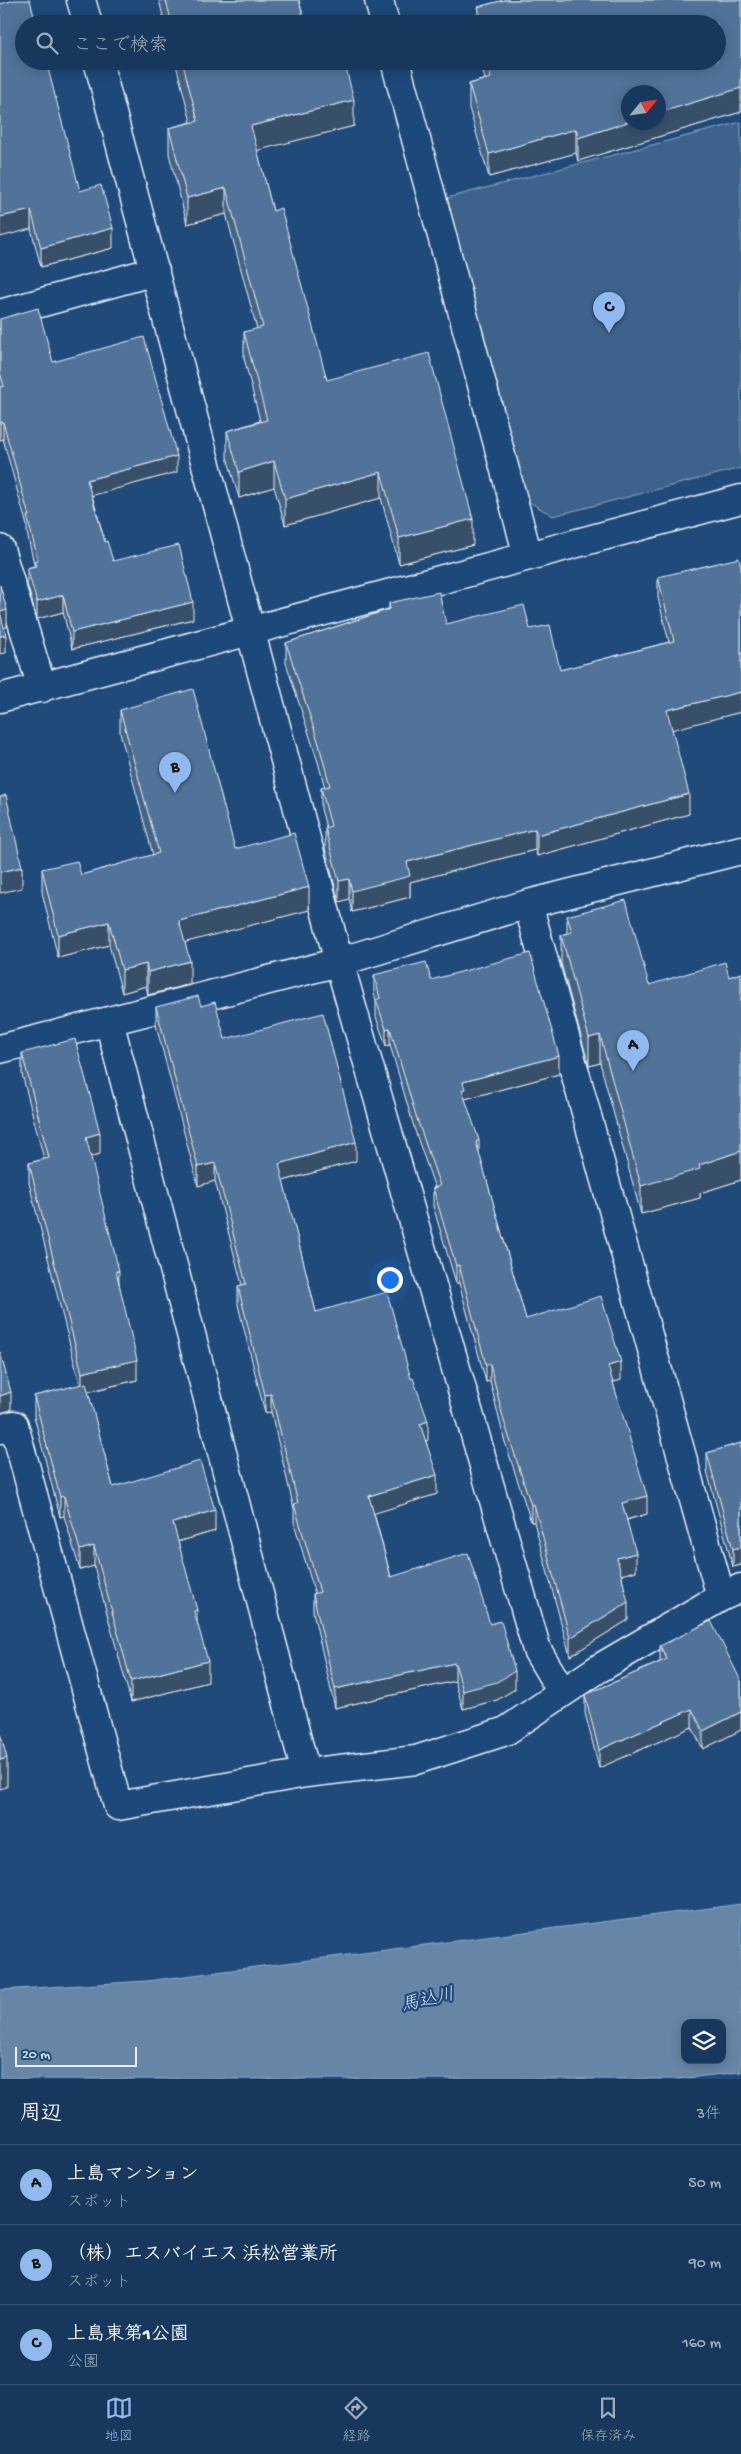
<!DOCTYPE html>
<html lang="ja">
<head>
<meta charset="utf-8">
<style>
  body { margin:0; font-family:"Gochi Hand","Klee One",sans-serif; background:#244365; color:#f1f3f6 }
  .controls { position:absolute; right:15px; bottom:15px; display:grid; overflow:hidden; border-radius:10px; box-shadow:0 2px 12px #0003 }
  .controls button { width:45px; height:45px; display:grid; place-items:center; padding:0; border:0; border-bottom:1px solid #365272; background:#17385c; color:#f1f3f6; font:25px sans-serif }
  .compass { position:absolute; left:621px; top:85px; width:45px; height:45px; border-radius:50%; background:#17385c; box-shadow:0 2px 12px #0003; rotate:61deg }
  .scale { position:absolute; left:15px; bottom:12px; width:122px; box-sizing:border-box; padding-left:5px; border:2px solid #e8f1f8; border-top:0; font-size:14px; line-height:18px; white-space:nowrap; color:#e8f1f8; -webkit-text-stroke:4px #1f4a7a; paint-order:stroke }
  .you { position:absolute; left:389px; top:1279px; width:18px; height:18px; margin:-12px; border:4px solid #fff; border-radius:50%; background:#1a73e8; box-shadow:0 0 0 8px #1a73e833 }
  .badge { display:grid; place-items:center; width:32px; height:32px; border-radius:50%; background:#90b9f0; color:#111; font-size:16px; font-weight:700 }
  .pin { position:absolute; translate:-50% -41px; filter:drop-shadow(0 1px 2px #0008) }
  .pin::after { content:''; position:absolute; top:26px; width:18px; height:15px; background:inherit; clip-path:polygon(0 0,100% 0,50% 100%) }
  .list { margin:0; padding:0; list-style:none }
  h2 { display:flex; justify-content:space-between; align-items:center; height:65px; margin:0; padding:0 20px; font-size:21px }
  h2 small { font-size:16px; font-weight:400; color:#9eacbb }
  .list li { display:grid; grid-template-columns:32px 1fr auto; gap:15px; align-items:center; box-sizing:border-box; height:80px; padding:0 20px; border-top:1px solid #365272 }
  .list b { display:block; font-size:19px; white-space:nowrap }
  .list p { margin:0; font-size:16px; white-space:nowrap; color:#9eacbb }
  .list em { font-size:16px; font-style:normal; color:#9eacbb }
  .icon { flex:none; width:28px; height:28px; fill:none; stroke:currentColor; stroke-width:2; stroke-linecap:round; stroke-linejoin:round }
  .map { position:relative; flex:none; width:741px; height:2079px; overflow:hidden }
  .search { position:absolute; background:#17385c; box-shadow:0 2px 12px #0003; left:15px; right:15px; top:15px; height:55px; display:flex; align-items:center; gap:12px; box-sizing:border-box; padding:0 18px; border-radius:28px; color:#9eacbb; font-size:19px }
  .sheet { height:305px; background:#17385c }
  nav { display:flex; justify-content:space-around; align-items:center; box-sizing:border-box; height:70px; border-top:1px solid #365272; background:#17385c; font-size:14px; color:#9eacbb }
  nav a { display:grid; justify-items:center; gap:2px }
  nav .on { color:#90b9f0 }
  .map>svg:first-child { display:block }
  .green { fill:#3c628c; stroke:#92aac2 }
  .water { fill:#6685a7; stroke:#9ab0c7; fill-rule:evenodd }
  .lines { fill:none; stroke-linecap:round; stroke-linejoin:round }
  .street-casing { stroke:#e8f1f8; stroke-width:31 }
  .street { stroke:#1f4a7a; stroke-width:28 }
  .wall { fill:#466384; stroke:#e8f1f8; fill-rule:evenodd }
  .shaded-wall { fill:#39506b; stroke:#e8f1f8 }
  .building { fill:#517399; stroke:#e8f1f8 }
  .labels { text-anchor:middle; dominant-baseline:central; stroke-width:4.5; stroke-linejoin:round; paint-order:stroke }
  .water-label { font-size:18px; font-style:italic; fill:#d4e1ec; stroke:#1f4a7a }
</style>
</head>
<body>
<div class="map">
<svg width="741" height="2079" viewBox="0 0 741 2079">
  <rect width="100%" height="100%" fill="#1f4a7a"/>
  <filter id="ink" filterUnits="userSpaceOnUse"><feTurbulence type="fractalNoise" baseFrequency=".02" numOctaves="2"/><feDisplacementMap in="SourceGraphic" scale="10" xChannelSelector="R" yChannelSelector="G"/><feConvolveMatrix kernelMatrix="1 2 1 2 8 2 1 2 1" color-interpolation-filters="sRGB"/></filter>
  <g filter="url(#ink)">
    <path class="green" d="M 741,122 L 741,468 L 553,516 L 519,496 L 443,199 Z"/>
    <path class="water" d="M 741,1904 L 741,2072 L 678,2079 L 0,2079 L 0,1990 L 147,1981 ZM 685,2023 L 722,2023 L 722,2060 L 685,2060 Z"/>
    <g class="lines">
      <defs>
        <path id="street" d="M 81,0 L 88,24
          M 379,0 L 385,24
          M 98,61 L 339,962 L 537,1650 L 562,1692
          M 395,61 L 528,556
          M 0,314 L 155,271
          M 0,549 L 42,688
          M 0,698 L 741,499
          M 528,904 L 721,1597
          M 109,1021 L 306,1773
          M 0,1049 L 339,962 L 528,904 L 741,850
          M 0,1429 L 14,1425 L 118,1806 L 306,1773 L 416,1760 L 506,1731 L 598,1669 L 721,1597 L 741,1588"/>
      </defs>
      <use href="#street" class="street-casing"/>
      <use href="#street" class="street"/>
    </g>
    <path class="wall" d="M 159,0 L 299,0 L 305,24 L 165,24 Z
      M 504,0 L 741,0 L 741,112 L 578,161 L 576,153 L 489,177 L 469,108 L 469,84 L 485,79 L 480,61 L 717,61 L 717,24 L 478,24 L 478,7 ZM 628,92 L 658,92 L 658,122 L 628,122 Z
      M 0,4 L 80,191 L 113,248 L 41,267 L 31,229 Z
      M 175,61 L 344,61 L 354,126 L 257,150 L 273,211 L 327,380 L 473,545 L 399,564 L 381,498 L 285,525 L 274,487 L 239,498 L 227,457 L 227,431 L 260,421 L 244,358 L 244,332 L 257,329 L 226,214 L 187,224 L 169,154 L 169,128 L 191,122 Z
      M 0,319 L 53,362 L 177,472 L 92,495 L 105,542 L 113,561 L 193,619 L 72,649 L 63,612 L 37,619 L 27,584 L 27,568 L 34,566 L 34,564 L 27,533 L 27,526 L 3,439 L 0,440 Z
      M 741,567 L 741,712 L 672,729 L 689,814 L 537,856 L 535,850 L 410,882 L 410,897 L 352,912 L 349,899 L 339,902 L 325,848 L 325,828 L 326,827 L 321,809 L 321,788 L 325,788 L 318,762 L 286,663 L 286,643 L 389,609 L 389,603 L 446,624 L 530,629 L 560,670 L 669,642 L 658,598 L 658,577 Z
      M 120,710 L 235,849 L 309,910 L 185,942 L 190,984 L 148,995 L 146,986 L 122,993 L 109,945 L 58,958 L 42,892 L 42,869 L 81,875 L 153,855 L 120,733 Z
      M 567,916 L 649,985 L 729,977 L 741,973 L 741,1180 L 700,1193 L 700,1198 L 641,1214 L 600,1063 L 589,1066 L 561,963 L 561,935 L 567,933 Z
      M 374,975 L 431,980 L 559,1074 L 465,1099 L 479,1153 L 526,1319 L 621,1380 L 613,1382 L 647,1514 L 627,1520 L 636,1571 L 622,1575 L 628,1620 L 570,1656 L 534,1522 L 531,1522 L 504,1439 L 490,1381 L 486,1382 L 459,1283 L 456,1283 L 433,1206 L 433,1188 L 435,1188 L 416,1134 L 390,1045 L 386,1046 L 376,1017 L 376,1000 L 374,993 Z
      M 201,1006 L 225,1039 L 356,1161 L 283,1181 L 316,1312 L 428,1440 L 426,1440 L 437,1494 L 374,1513 L 391,1577 L 490,1624 L 515,1689 L 497,1700 L 463,1709 L 455,1681 L 335,1708 L 313,1612 L 313,1594 L 315,1594 L 294,1523 L 294,1509 L 271,1412 L 265,1413 L 238,1305 L 238,1286 L 242,1285 L 215,1181 L 198,1186 L 156,1025 L 156,1007 Z
      M 22,1053 L 100,1154 L 90,1157 L 119,1283 L 137,1380 L 88,1392 L 113,1487 L 215,1531 L 178,1542 L 197,1622 L 208,1682 L 131,1702 L 94,1566 L 80,1570 L 64,1516 L 60,1517 L 34,1416 L 34,1396 L 80,1385 L 29,1183 L 29,1163 L 44,1159 L 22,1074 Z
      M 741,1443 L 741,1565 L 733,1567 L 707,1471 L 707,1453 Z
      M 660,1646 L 741,1681 L 741,1730 L 703,1749 L 692,1727 L 599,1768 L 585,1713 L 585,1695 L 660,1662 Z"/>
    <path class="shaded-wall" d="M 741,88 L 741,112 L 578,161 L 578,138 L 628,122 L 658,122 L 658,113 Z
      M 354,100 L 354,126 L 251,152 L 251,126 Z
      M 576,129 L 576,153 L 489,177 L 489,154 Z
      M 226,188 L 226,214 L 187,224 L 187,198 Z
      M 31,210 L 31,229 L 0,237 L 0,217 Z
      M 113,228 L 113,248 L 41,267 L 41,248 Z
      M 3,422 L 3,439 L 0,440 L 0,423 Z
      M 177,456 L 177,472 L 87,497 L 87,480 Z
      M 274,461 L 274,487 L 239,498 L 239,472 Z
      M 381,472 L 381,498 L 285,525 L 285,499 Z
      M 473,519 L 473,545 L 399,564 L 399,538 Z
      M 63,595 L 63,612 L 37,619 L 37,602 Z
      M 193,602 L 193,619 L 72,649 L 72,632 Z
      M 7,610 L 7,627 L 0,629 L 0,612 Z
      M 6,635 L 6,653 L 0,654 L 0,636 Z
      M 741,692 L 741,712 L 667,731 L 667,710 Z
      M 689,794 L 689,814 L 537,856 L 537,835 Z
      M 535,829 L 535,850 L 410,882 L 410,897 L 352,912 L 352,891 L 407,862 Z
      M 22,867 L 22,888 L 0,893 L 0,872 Z
      M 349,879 L 349,899 L 339,902 L 339,881 Z
      M 309,887 L 309,910 L 179,944 L 179,921 Z
      M 109,922 L 109,945 L 58,958 L 58,935 Z
      M 190,961 L 190,984 L 148,995 L 148,972 Z
      M 146,964 L 146,986 L 122,993 L 122,970 Z
      M 390,1028 L 390,1045 L 386,1046 L 386,1029 Z
      M 600,1035 L 600,1063 L 589,1066 L 589,1038 Z
      M 559,1056 L 559,1074 L 465,1099 L 462,1090 L 463,1082 Z
      M 100,1133 L 100,1154 L 86,1158 L 86,1137 Z
      M 479,1140 L 479,1158 L 476,1142 Z
      M 356,1142 L 356,1161 L 279,1182 L 279,1164 Z
      M 741,1151 L 741,1180 L 700,1193 L 700,1198 L 641,1214 L 641,1186 L 699,1165 Z
      M 215,1163 L 215,1181 L 198,1186 L 198,1167 Z
      M 459,1265 L 459,1283 L 456,1283 L 456,1266 Z
      M 116,1271 L 119,1271 L 119,1291 Z
      M 137,1360 L 137,1380 L 82,1393 L 82,1373 Z
      M 621,1362 L 621,1380 L 608,1384 L 608,1366 Z
      M 490,1364 L 490,1381 L 486,1382 L 486,1365 Z
      M 11,1392 L 11,1410 L 0,1413 L 0,1396 Z
      M 271,1394 L 271,1412 L 265,1413 L 265,1395 Z
      M 428,1421 L 428,1440 L 420,1442 L 420,1424 Z
      M 437,1475 L 437,1494 L 369,1515 L 369,1496 Z
      M 64,1496 L 64,1516 L 60,1517 L 60,1497 Z
      M 647,1496 L 647,1514 L 622,1521 L 622,1503 Z
      M 534,1504 L 534,1522 L 531,1522 L 531,1505 Z
      M 215,1510 L 215,1531 L 173,1543 L 173,1523 Z
      M 94,1546 L 94,1566 L 80,1570 L 80,1550 Z
      M 741,1547 L 741,1565 L 733,1567 L 733,1549 Z
      M 636,1553 L 636,1571 L 617,1576 L 617,1558 Z
      M 628,1602 L 628,1620 L 570,1656 L 570,1638 Z
      M 197,1610 L 197,1631 L 194,1611 Z
      M 208,1661 L 208,1682 L 131,1702 L 131,1681 Z
      M 455,1663 L 455,1681 L 335,1708 L 335,1689 Z
      M 515,1671 L 515,1689 L 497,1700 L 463,1709 L 463,1691 Z
      M 692,1709 L 692,1727 L 599,1768 L 599,1750 Z
      M 741,1712 L 741,1730 L 703,1749 L 703,1731 Z
      M 7,1758 L 7,1787 L 0,1789 L 0,1760 Z"/>
    <path class="building" d="M 15,0 L 30,0 L 36,24 L 24,24 L 24,61 L 46,61 L 80,191 L 101,185 L 113,228 L 41,248 L 31,210 L 0,217 L 0,4 Z
      M 166,0 L 299,0 L 305,24 L 172,24 Z
      M 504,0 L 741,0 L 741,88 L 658,113 L 658,92 L 628,92 L 628,122 L 578,138 L 576,129 L 489,154 L 469,84 L 491,78 L 486,61 L 717,61 L 717,24 L 483,24 L 478,7 Z
      M 182,61 L 344,61 L 354,100 L 251,126 L 273,211 L 281,208 L 327,380 L 429,353 L 473,519 L 399,538 L 381,472 L 285,499 L 274,461 L 239,472 L 227,431 L 267,420 L 244,332 L 263,327 L 226,188 L 187,198 L 169,128 L 198,121 Z
      M 38,308 L 53,362 L 144,337 L 177,456 L 87,480 L 105,542 L 107,541 L 113,561 L 179,545 L 193,602 L 72,632 L 63,595 L 37,602 L 27,568 L 36,566 L 34,561 L 38,560 L 27,516 L 29,516 L 3,422 L 0,423 L 0,387 L 4,386 L 0,372 L 0,319 Z
      M 739,558 L 741,567 L 741,692 L 667,710 L 689,794 L 537,835 L 535,829 L 407,862 L 410,876 L 352,891 L 349,879 L 339,881 L 325,828 L 331,826 L 321,788 L 330,786 L 318,741 L 286,643 L 390,609 L 389,603 L 439,592 L 446,624 L 524,605 L 530,629 L 550,625 L 560,670 L 674,641 L 658,577 Z
      M 0,585 L 7,610 L 0,612 L 6,635 L 0,636 Z
      M 193,689 L 235,849 L 294,833 L 309,887 L 179,921 L 190,961 L 148,972 L 146,964 L 122,970 L 109,922 L 58,935 L 42,869 L 77,861 L 81,875 L 159,853 L 120,710 Z
      M 6,795 L 22,867 L 0,872 L 0,797 Z
      M 626,900 L 649,985 L 725,962 L 729,977 L 741,973 L 741,1151 L 699,1165 L 700,1169 L 641,1186 L 600,1035 L 589,1038 L 561,935 L 572,932 L 567,916 Z
      M 530,953 L 559,1056 L 463,1082 L 465,1089 L 462,1090 L 479,1140 L 476,1142 L 526,1319 L 601,1296 L 621,1362 L 608,1366 L 647,1496 L 622,1503 L 636,1553 L 617,1558 L 628,1602 L 570,1638 L 534,1504 L 531,1505 L 504,1421 L 490,1364 L 486,1365 L 459,1265 L 456,1266 L 433,1188 L 440,1186 L 416,1116 L 390,1028 L 386,1029 L 376,1000 L 380,998 L 374,975 L 426,962 L 431,980 Z
      M 198,996 L 201,1006 L 215,1002 L 225,1039 L 323,1013 L 356,1142 L 279,1164 L 316,1312 L 387,1292 L 411,1379 L 413,1378 L 428,1421 L 420,1424 L 437,1475 L 369,1496 L 391,1577 L 468,1553 L 490,1624 L 501,1621 L 515,1671 L 497,1682 L 463,1691 L 455,1663 L 335,1689 L 313,1594 L 320,1592 L 294,1504 L 298,1503 L 271,1394 L 265,1395 L 238,1286 L 246,1284 L 215,1163 L 198,1167 L 156,1007 Z
      M 75,1039 L 100,1133 L 86,1137 L 119,1271 L 116,1271 L 137,1360 L 82,1373 L 29,1163 L 49,1158 L 22,1053 Z
      M 0,1352 L 11,1392 L 0,1396 Z
      M 86,1383 L 113,1487 L 200,1461 L 215,1510 L 173,1523 L 197,1610 L 194,1611 L 208,1661 L 131,1681 L 94,1546 L 80,1550 L 64,1496 L 60,1497 L 34,1396 Z
      M 741,1443 L 741,1547 L 733,1549 L 707,1453 Z
      M 711,1621 L 741,1681 L 741,1712 L 703,1731 L 692,1709 L 599,1750 L 585,1695 L 667,1659 L 660,1646 Z
      M 0,1733 L 7,1758 L 0,1760 Z"/>
  </g>
  <g class="labels">
    <g class="water-label">
      <text transform="translate(428 2001) rotate(-13)">馬込川</text>
    </g>
  </g>
</svg>
<div class="controls">
<button><svg class="icon" aria-label="layers" viewBox="0 0 24 24"><path d="M12 4l9 5-9 5-9-5zM3 14l9 5 9-5"/></svg></button>
</div>
<svg class="compass" viewBox="-18 -18 36 36"><path d="M0-13l5 13h-10z" fill="#e53935"/><path d="M0 13l5-13h-10z" fill="#9eacbb"/></svg>
<div class="scale">20 m</div>
<div class="you"></div>
<div class="pin badge" style="left:633px;top:1071px">A</div>
<div class="pin badge" style="left:175px;top:793px">B</div>
<div class="pin badge" style="left:609px;top:333px">C</div>
<div class="search"><svg class="icon" aria-label="search" viewBox="0 0 24 24"><circle cx="10" cy="10" r="6"/><path d="M15 15l6 6"/></svg>ここで検索</div>
</div>
<section class="sheet">
<h2>周辺<small>3件</small></h2>
<ul class="list">
<li><span class="badge">A</span><div><b>上島マンション</b><p>スポット</p></div><em>50 m</em></li>
<li><span class="badge">B</span><div><b>（株）エスバイエス 浜松営業所</b><p>スポット</p></div><em>90 m</em></li>
<li><span class="badge">C</span><div><b>上島東第1公園</b><p>公園</p></div><em>160 m</em></li>
</ul>
</section>
<nav>
<a class="on"><svg class="icon" aria-label="map" viewBox="0 0 24 24"><path d="M3 6l6-2 6 2 6-2v14l-6 2-6-2-6 2zM9 4v14M15 6v14"/></svg>地図</a>
<a><svg class="icon" aria-label="directions" viewBox="0 0 24 24"><path d="M12 3l9 9-9 9-9-9zM9 14v-3h6M13 9l2 2-2 2"/></svg>経路</a>
<a><svg class="icon" aria-label="saved" viewBox="0 0 24 24"><path d="M7 4h10v16l-5-4-5 4z"/></svg>保存済み</a>
</nav>
</body>
</html>
